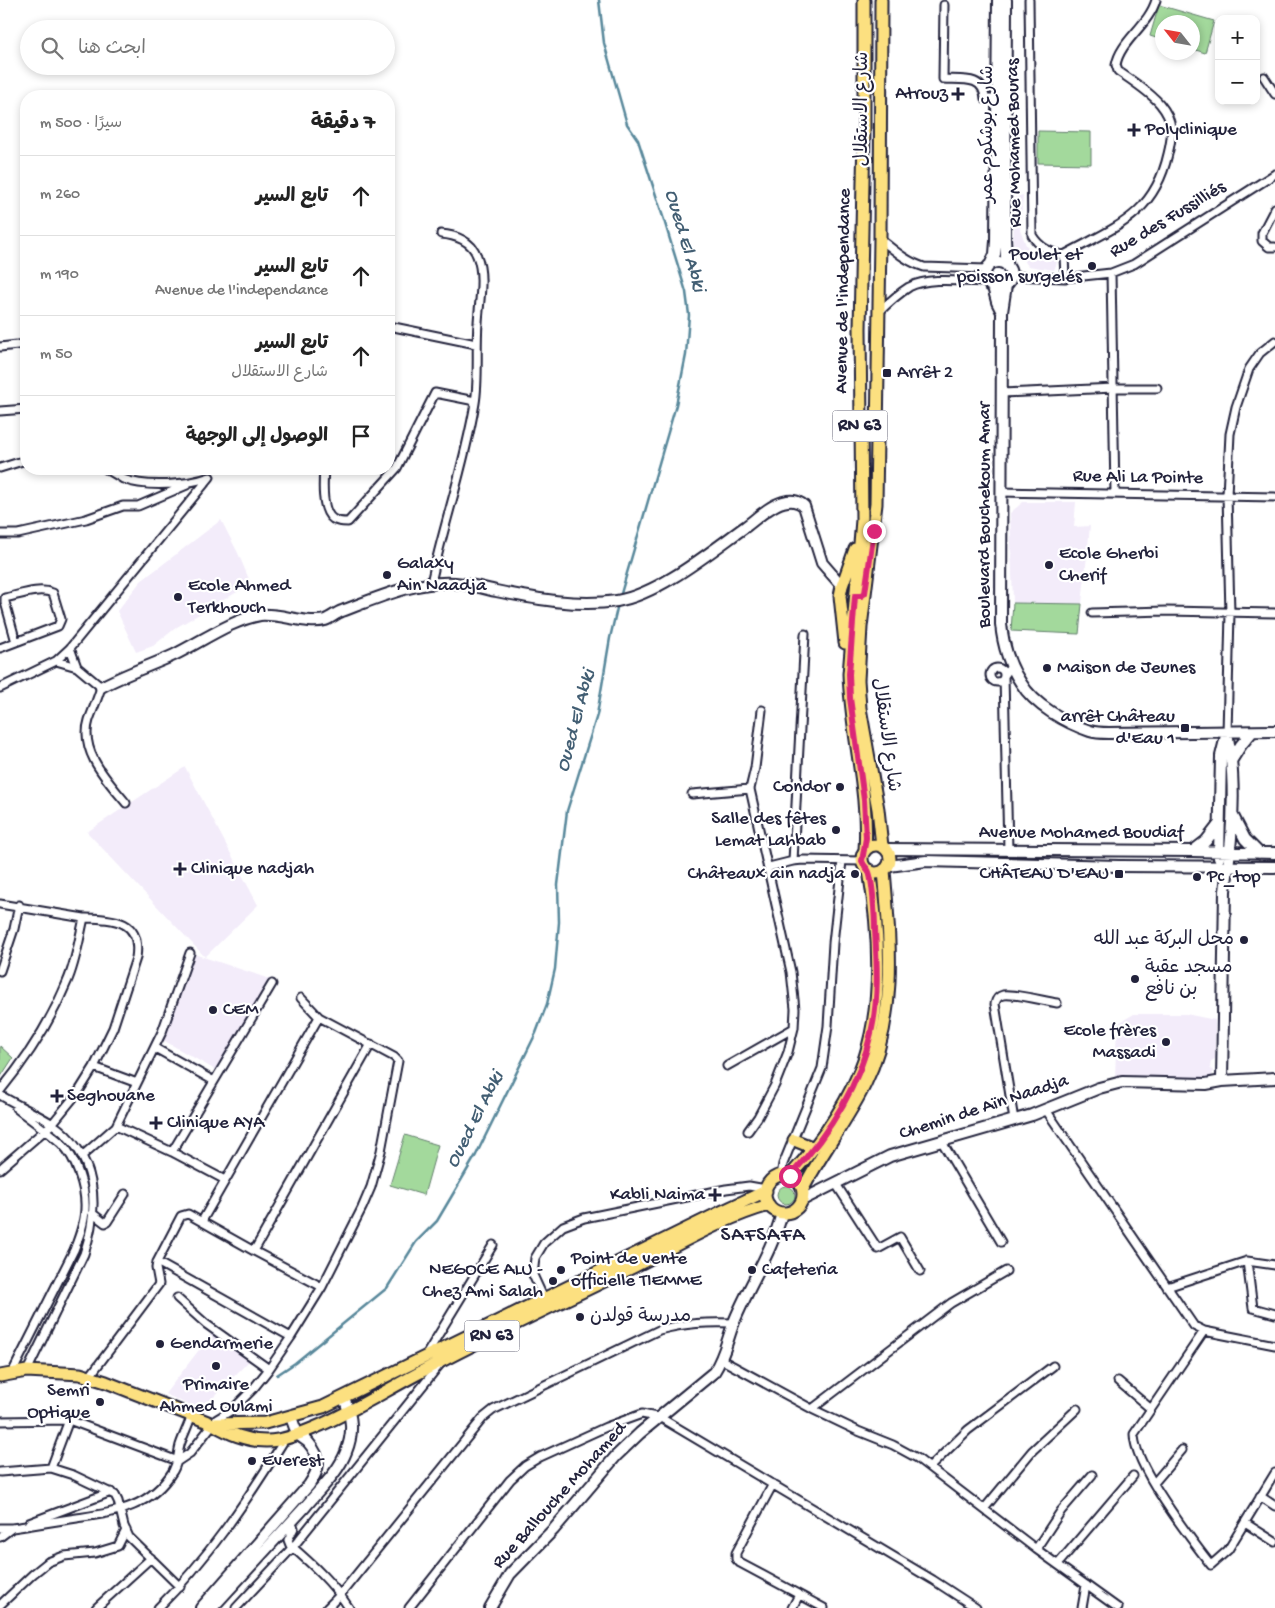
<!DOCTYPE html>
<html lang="ar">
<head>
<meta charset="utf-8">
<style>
  body { margin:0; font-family:"Gochi Hand","Playpen Sans Arabic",sans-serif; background:#f6f6f6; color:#222; direction:rtl }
  .controls { position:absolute; right:15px; top:15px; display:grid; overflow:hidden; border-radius:10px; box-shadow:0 2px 8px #0003 }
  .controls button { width:45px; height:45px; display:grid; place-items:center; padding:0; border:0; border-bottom:1px solid #e0e0e0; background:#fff; color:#222; font:25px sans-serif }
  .compass { position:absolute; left:1155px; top:15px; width:45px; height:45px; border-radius:50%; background:#fff; box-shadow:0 2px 8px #0003; rotate:301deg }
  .stop { position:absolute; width:15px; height:15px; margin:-11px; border:4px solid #db2777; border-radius:50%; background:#fff }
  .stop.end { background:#db2777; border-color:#fff; box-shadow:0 1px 5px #0008 }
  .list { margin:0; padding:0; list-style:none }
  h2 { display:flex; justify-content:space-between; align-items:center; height:65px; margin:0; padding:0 20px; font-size:21px }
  h2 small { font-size:16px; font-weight:400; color:#767676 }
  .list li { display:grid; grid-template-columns:32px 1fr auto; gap:15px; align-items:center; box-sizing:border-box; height:80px; padding:0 20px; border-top:1px solid #e0e0e0 }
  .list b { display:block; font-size:19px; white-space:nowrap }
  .list p { margin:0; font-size:16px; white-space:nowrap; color:#767676 }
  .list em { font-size:16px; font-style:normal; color:#767676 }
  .icon { flex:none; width:28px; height:28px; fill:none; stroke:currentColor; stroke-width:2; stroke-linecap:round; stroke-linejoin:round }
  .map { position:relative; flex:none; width:1275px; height:1608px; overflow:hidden; direction:ltr }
  .search { position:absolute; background:#fff; box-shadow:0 2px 8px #0003; left:20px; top:20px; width:375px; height:55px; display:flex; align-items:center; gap:12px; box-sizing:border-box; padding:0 18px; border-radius:28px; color:#767676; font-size:19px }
  .panel { position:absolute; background:#fff; box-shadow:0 2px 8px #0003; left:20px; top:90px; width:375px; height:385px; border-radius:20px; direction:rtl }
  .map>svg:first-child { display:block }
  .built { fill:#f3ecfa }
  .green { fill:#a3d99c; stroke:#627e6c }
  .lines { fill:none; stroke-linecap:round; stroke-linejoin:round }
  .stream { stroke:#59889b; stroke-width:2.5 }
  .street-casing { stroke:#22223b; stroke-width:11 }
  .secondary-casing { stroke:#22223b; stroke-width:14 }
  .primary-casing { stroke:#22223b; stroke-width:15 }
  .street { stroke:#fff; stroke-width:7 }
  .secondary { stroke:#fff; stroke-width:10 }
  .primary { stroke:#fce080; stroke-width:11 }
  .route { stroke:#db2777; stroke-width:6 }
  .poi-dot { fill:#22223b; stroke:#fff; stroke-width:2 }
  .labels { text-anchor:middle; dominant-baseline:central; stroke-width:4.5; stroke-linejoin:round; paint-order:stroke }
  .shield { fill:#fff; stroke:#646476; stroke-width:1 }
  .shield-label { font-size:18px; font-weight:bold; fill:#22223b }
  .poi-label { font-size:19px; fill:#22223b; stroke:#fff; text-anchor:start }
  .street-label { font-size:19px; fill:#22223b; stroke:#fff }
  .water-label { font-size:20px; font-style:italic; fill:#425e73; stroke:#fff }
  .quarter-label { font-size:21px; letter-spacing:1px; fill:#22223b; stroke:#fff }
</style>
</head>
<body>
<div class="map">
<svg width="1275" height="1608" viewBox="0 0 1275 1608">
  <rect width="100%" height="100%" fill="#fff"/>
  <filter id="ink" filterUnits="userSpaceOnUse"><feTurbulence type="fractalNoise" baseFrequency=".02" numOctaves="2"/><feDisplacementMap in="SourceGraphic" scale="10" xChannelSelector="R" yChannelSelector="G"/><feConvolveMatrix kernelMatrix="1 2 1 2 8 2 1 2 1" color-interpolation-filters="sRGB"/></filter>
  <g filter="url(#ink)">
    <path class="built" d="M 1023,195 L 1020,229 L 1026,245 L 1036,256 L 1058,260 L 1054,270 L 1028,266 L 1013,244 L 1015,197 Z
      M 1023,502 L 1076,502 L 1074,527 L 1090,526 L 1082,604 L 1013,603 L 1010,513 Z
      M 221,520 L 238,553 L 251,584 L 177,627 L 153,646 L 136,652 L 117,611 L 141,581 Z
      M 185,767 L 258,905 L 205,957 L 87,832 Z
      M 194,954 L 270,979 L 217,1071 L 163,1040 Z
      M 1134,1014 L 1186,1014 L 1215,1020 L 1215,1059 L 1211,1061 L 1210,1068 L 1213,1071 L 1211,1082 L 1115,1078 L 1117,1024 Z
      M 212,1333 L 249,1361 L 206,1405 L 195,1408 L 165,1394 Z"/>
    <path class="green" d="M 1159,5 L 1214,21 L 1205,53 L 1193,49 L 1192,22 L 1162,22 L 1162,40 L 1150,36 Z
      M 1038,131 L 1091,132 L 1091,164 L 1038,163 Z
      M 1013,603 L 1082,604 L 1079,634 L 1011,631 Z
      M 0,1046 L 13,1058 L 0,1078 Z
      M 405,1135 L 438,1145 L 424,1195 L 390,1185 Z
      M777 1195a9 9 0 1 1 18 0a9 9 0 1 1-18 0Z"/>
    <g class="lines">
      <path class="stream" d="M 599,0 L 604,43 L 627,124 L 638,140 L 664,220 L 686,292 L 689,315 L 686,355 L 676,405 L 620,597
        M 277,1375 L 295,1363 L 387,1288 L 416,1242 L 437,1221 L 476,1155 L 536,1033 L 547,1004 L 555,969 L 559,922 L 558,885 L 567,811 L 597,715 L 610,638 L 618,604"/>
      <defs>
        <path id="street" d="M 1029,0 L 1032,235 C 1039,247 1050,253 1064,255 C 1115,227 1154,216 1168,154 C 1173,134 1174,121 1160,104 C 1150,92 1131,80 1118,71 L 1116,65 C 1120,41 1149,25 1156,0
          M 944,5 L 943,79 C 961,80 984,75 985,99 L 1000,99
          M 1264,77 L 1275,94
          M 1275,208 L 1262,233 L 1262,241 L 1269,247 L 1275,247
          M 880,239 C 894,250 907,262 924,267 L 986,269
          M 1064,255 L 1065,278
          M 1111,273 L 1115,493
          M 1011,276 L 1065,278 L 1111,273 L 1134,264 L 1275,174
          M 879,312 C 888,303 898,294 909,287 C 930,276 964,282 987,282
          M 389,326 L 476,344
          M 0,347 L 26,344
          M 1002,393 L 1114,388 L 1157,388
          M 0,411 L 26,409
          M 0,468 L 26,460
          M 106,469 C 112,472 118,476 123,479 C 146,488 188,485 210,477 L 70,648 L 77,667 L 101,687 C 98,698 93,709 89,720 C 79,752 108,781 126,803
          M 324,469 C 323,482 321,511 333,519 C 337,522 343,522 348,522 L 397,468 L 435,393 L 475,401
          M 1001,492 L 1275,497
          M 0,534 L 18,534 L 86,519 L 123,506 L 138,506 L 187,485
          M 431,583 C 444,523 465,464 475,403 C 479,380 476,348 478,323 C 479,302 485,276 477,256 C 472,241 455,235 441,234
          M 1092,613 L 1166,611 L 1275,613
          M 0,648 L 58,626 L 61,619 L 53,593 C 38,587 20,595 5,598 L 5,602 L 16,642
          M 56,661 L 77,667
          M990 675a7 7 0 1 1 14 0a7 7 0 1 1-14 0Z
          M 0,688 L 56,661 L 70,648
          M 1227,733 L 1230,613 L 1227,495 L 1230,434 L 1236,407 L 1249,369 L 1260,353 L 1275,341
          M 692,794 L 750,789
          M 1008,850 L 1004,676 L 1012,665
          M 793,861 L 803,860 L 862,861
          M 769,867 L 793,861 L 805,634
          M 0,904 L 84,918
          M 0,971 L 14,929 L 19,905
          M 155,1048 L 214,1081
          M 727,1066 L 794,1028
          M 94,1067 L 137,1083
          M 0,1091 C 27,1058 51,1021 67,982 C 76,962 79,939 84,918 C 113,919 142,919 136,958 L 113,1028 L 94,1067 L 79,1091 L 52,1124 L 0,1169
          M 0,1095 C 17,1105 35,1113 51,1123 C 98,1154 100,1206 84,1254 L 27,1371
          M 1046,1110 L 1194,1326 L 1204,1331 L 1275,1345
          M 1014,1120 L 995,1004 C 996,999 999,996 1003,995 C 1015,993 1044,1001 1057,1003
          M 116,1126 L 162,1032 L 190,953
          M 748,1131 L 758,1117 L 775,1085 L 788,1052 L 794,1028 L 795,1009 L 791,972 L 750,789 L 755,768 L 762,710
          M 942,1142 L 1001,1242
          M 172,1152 L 272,984
          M 82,1156 L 116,1126 L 172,1152 L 225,1180
          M 781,1176 L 783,1164 L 822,1068 L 828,1026 L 833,943 L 842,861
          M 836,1184 L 878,1249 L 900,1237 L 920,1271
          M 92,1213 L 105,1223 L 107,1222 L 125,1194
          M 202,1221 L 319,1017
          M 254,1251 L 371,1044
          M 1247,1261 L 1253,1308 L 1275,1314
          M 157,1262 L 291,1337
          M 1167,1287 L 1247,1261 L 1275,1265
          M 177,1298 L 206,1324 L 269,1369
          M 544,1299 L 533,1275 L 535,1258 L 544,1243 L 563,1226 L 584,1218 L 726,1189 L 749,1186 L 766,1189
          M 1204,1331 L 1134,1434 C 1134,1466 1190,1538 1211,1565 L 1228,1550 L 1275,1473
          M 426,1355 L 493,1245
          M 722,1360 L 812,1409 L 858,1431 L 893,1445 L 917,1458 L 1036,1549 L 1118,1608
          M 12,1373 L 74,1250 C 79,1237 85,1222 85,1208 C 86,1189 76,1158 62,1144 C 48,1131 31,1120 16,1108
          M 90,1376 L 159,1284 L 156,1268 L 157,1262 L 181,1216 L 188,1214 L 254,1251 L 322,1287
          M 1118,1381 L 1151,1409
          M 812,1409 L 951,1303 L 1006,1271
          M 0,1421 L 69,1420 L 178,1461 L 190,1453 L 217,1419 L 232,1410 L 253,1389 L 269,1369 L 291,1337 L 322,1287 L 362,1208 L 371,1187 L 381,1151 L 398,1061 L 394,1057 L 319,1017 L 301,998
          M 930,1467 L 968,1430 L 1053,1366
          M 51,1468 L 69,1420
          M 0,1472 L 51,1468 L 73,1475 L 115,1495 L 118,1501 L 124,1526 L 129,1537 L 180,1587
          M 1154,1483 L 1182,1450
          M 773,1484 L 736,1553 L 736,1559 L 740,1563 L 824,1608
          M 1260,1496 L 1275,1506
          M 984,1509 L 1032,1451 L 1077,1409
          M 291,1522 L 294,1528 L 288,1540 L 290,1545 C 312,1564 333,1583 349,1608
          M 29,1523 L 111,1492
          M 1245,1523 L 1275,1542
          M 0,1528 L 12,1528 C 33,1525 55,1521 77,1518 C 116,1512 150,1508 173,1471 C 179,1460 177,1456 180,1445 C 183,1436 188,1426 191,1417
          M 0,1537 L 12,1528
          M 1036,1549 L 1061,1511 L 1092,1475
          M 1058,1564 L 1133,1476
          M 0,1605 L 33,1574 L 48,1562 L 64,1556 L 95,1553 L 118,1546 L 126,1530
          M 96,1608 L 151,1558
          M 158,1608 C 208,1559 248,1499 285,1439
          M 236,1608 L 293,1547 L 441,1363
          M 327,1608 L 340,1595 L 483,1418 L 493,1410 L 659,1330 C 686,1323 707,1322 734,1323
          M 409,1608 L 510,1480 L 525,1466 L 540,1457 L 606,1427 L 642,1414 L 661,1418 L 933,1580 L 976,1608
          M 792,1608 L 799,1595
          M 1082,1608 L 1086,1585"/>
        <path id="secondary" d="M 1006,0 L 1005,237 L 1006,256 L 1008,268
          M985 275a13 13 0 1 1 26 0a13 13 0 1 1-26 0Z
          M 991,263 L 995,254 L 996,241 L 998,0
          M 993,287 L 997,302 L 1002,312 L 1006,285
          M 1002,312 L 1001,624 C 1003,645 1009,665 1021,683 C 1034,705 1066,723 1090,731 C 1096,733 1103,733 1109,733 L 1275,731
          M 101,687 C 125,674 150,666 174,655 C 201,642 231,620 260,615 C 280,613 308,625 325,620 C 331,618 336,613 342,611 C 377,598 417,580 455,583 C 469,584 483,588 496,591 C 536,599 577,607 617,601 C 659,594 710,552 745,527 C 756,519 769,506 783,502 C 791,500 797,500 804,506 L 822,563 L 842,586
          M 1231,761 L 1241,745 L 1252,732
          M 1233,816 L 1245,839 L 1259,853
          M 887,849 L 1193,851 L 1275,853
          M 1193,851 L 1206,841 L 1220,823
          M 1219,858 L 1221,756 L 1226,736
          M 889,866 L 926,861 L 1119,866 L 1275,867
          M 1222,1081 L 1225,891 C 1232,843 1237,781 1227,733
          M 802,1200 L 890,1156 L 1032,1115 L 1099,1088 L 1122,1082 L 1206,1084 L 1222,1081 L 1275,1078
          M 201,1608 L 309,1485 C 320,1469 322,1458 308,1442 C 305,1439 301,1438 299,1435 C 295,1431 293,1422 291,1417
          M 212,1608 C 243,1574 274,1541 305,1507 C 319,1490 338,1473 346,1452 C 354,1432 352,1417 344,1398
          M 490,1608 L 510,1574 L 554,1529 L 616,1456 L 640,1433 L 714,1372 C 725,1355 727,1340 734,1322 C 749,1285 772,1252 782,1213"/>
        <path id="primary" d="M 864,0 L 864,132 L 860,329 L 862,520 L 849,674 C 851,733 869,792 865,850
          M 881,0 L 880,239 L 876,504 L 861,627 L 858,680 L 860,708 L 878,809 L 882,846
          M 845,643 L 840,596 L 842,586 L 855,549
          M862 859a14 14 0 1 1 28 0a14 14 0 1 1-28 0Z
          M 794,1140 L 814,1148
          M765 1194a19 19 0 1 1 38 0a19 19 0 1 1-38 0Z
          M 790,1176 C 821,1142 850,1101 865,1057 C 884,998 879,930 869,870
          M 803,1189 C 821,1153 847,1121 865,1084 C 898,1017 890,943 884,870
          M 0,1376 L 27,1371 L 80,1374 L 106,1382 L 213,1424 C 233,1436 255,1444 278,1440 C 290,1438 302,1433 314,1428 C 350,1413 383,1392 417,1374 C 489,1335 562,1302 635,1266 C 678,1245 722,1218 769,1205
          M 213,1424 L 265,1423 L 323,1407 L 721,1212 L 766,1191"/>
      </defs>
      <use href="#street" class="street-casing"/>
      <use href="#secondary" class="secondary-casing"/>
      <use href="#primary" class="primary-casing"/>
      <use href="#street" class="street"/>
      <use href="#secondary" class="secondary"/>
      <use href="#primary" class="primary"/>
    </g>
  </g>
  <g class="lines" filter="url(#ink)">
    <path class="route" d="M 790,1176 C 827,1136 859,1087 871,1033 C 879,999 877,964 875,930 C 875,920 873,878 868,870 C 866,867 864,866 862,861 L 866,838 L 864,800 L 850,698 L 849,674 L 855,596 L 861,596 L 865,593 L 874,531"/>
  </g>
  <g class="poi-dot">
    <path d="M955.5 86.5h5v5h5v5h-5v5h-5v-5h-5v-5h5z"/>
    <path d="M1131.5 122.5h5v5h5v5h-5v5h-5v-5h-5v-5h5z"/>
    <circle cx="1092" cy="266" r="5"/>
    <rect x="882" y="368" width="10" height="10" rx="2.5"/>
    <circle cx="1049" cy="565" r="5"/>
    <circle cx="387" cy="575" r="5"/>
    <circle cx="178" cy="597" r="5"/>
    <circle cx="1047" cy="668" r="5"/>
    <rect x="1180" y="723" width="10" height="10" rx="2.5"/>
    <circle cx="840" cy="787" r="5"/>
    <circle cx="836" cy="830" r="5"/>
    <path d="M177.5 861.5h5v5h5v5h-5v5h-5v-5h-5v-5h5z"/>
    <circle cx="855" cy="874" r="5"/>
    <rect x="1114" y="869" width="10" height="10" rx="2.5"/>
    <circle cx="1197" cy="877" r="5"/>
    <circle cx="1244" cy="940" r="5"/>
    <circle cx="1135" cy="979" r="5"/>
    <circle cx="213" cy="1010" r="5"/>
    <circle cx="1166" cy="1042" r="5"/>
    <path d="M54.5 1088.5h5v5h5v5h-5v5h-5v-5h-5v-5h5z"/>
    <path d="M153.5 1115.5h5v5h5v5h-5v5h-5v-5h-5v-5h5z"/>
    <path d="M712.5 1187.5h5v5h5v5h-5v5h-5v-5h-5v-5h5z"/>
    <circle cx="561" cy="1270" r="5"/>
    <circle cx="752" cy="1270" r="5"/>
    <circle cx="553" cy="1281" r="5"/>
    <circle cx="580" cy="1317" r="5"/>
    <circle cx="160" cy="1344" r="5"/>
    <circle cx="216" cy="1366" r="5"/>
    <circle cx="100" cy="1402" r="5"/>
    <circle cx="252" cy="1461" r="5"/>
  </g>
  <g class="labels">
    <g class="shield">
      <rect x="832.5" y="410.5" width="55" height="31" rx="4"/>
      <rect x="464.5" y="1320.5" width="55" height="31" rx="4"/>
    </g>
    <g class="shield-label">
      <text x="860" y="426">RN 63</text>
      <text x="492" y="1336">RN 63</text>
    </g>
    <g class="poi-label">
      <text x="948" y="94" text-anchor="end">Atrouz</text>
      <text x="1145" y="130">Polyclinique</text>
      <text x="1082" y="255" text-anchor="end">Poulet et<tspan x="1082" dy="22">poisson surgelés</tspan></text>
      <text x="897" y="373">Arrêt 2</text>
      <text x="1059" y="554">Ecole Gherbi<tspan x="1059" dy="22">Cherif</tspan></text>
      <text x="397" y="564">Galaxy<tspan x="397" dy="22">Ain Naadja</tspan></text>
      <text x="188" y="586">Ecole Ahmed<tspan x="188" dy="22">Terkhouch</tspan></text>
      <text x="1057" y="668">Maison de Jeunes</text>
      <text x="1175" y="717" text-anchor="end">arrêt Château<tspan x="1175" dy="22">d'Eau 1</tspan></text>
      <text x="830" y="787" text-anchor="end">Condor</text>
      <text x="826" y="819" text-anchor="end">Salle des fêtes<tspan x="826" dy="22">Lemat Lahbab</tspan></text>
      <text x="191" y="869">Clinique nadjah</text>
      <text x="845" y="874" text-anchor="end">Châteaux ain nadja</text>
      <text x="1109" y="874" text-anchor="end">CHÂTEAU D'EAU</text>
      <text x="1207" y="877">Pc_top</text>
      <text x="1234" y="940" text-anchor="end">محل البركة عبد الله</text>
      <text x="1145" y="968">مسجد عقبة<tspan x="1145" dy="22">بن نافع</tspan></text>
      <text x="223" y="1010">CEM</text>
      <text x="1156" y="1031" text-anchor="end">Ecole frères<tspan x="1156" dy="22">Massadi</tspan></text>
      <text x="67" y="1096">Seghouane</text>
      <text x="167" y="1123">Clinique AYA</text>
      <text x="705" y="1195" text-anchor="end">Kabli Naima</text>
      <text x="571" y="1259">Point de vente<tspan x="571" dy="22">officielle TIEMME</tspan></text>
      <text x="543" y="1270" text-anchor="end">NEGOCE ALU -<tspan x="543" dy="22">Chez Ami Salah</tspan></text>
      <text x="762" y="1270">Cafeteria</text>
      <text x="590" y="1317">مدرسة قولدن</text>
      <text x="170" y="1344">Gendarmerie</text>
      <text x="216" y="1385" text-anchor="middle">Primaire<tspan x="216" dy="22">Ahmed Oulami</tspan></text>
      <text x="90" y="1391" text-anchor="end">Semri<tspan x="90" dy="22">Optique</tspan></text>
      <text x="262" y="1461">Everest</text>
    </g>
    <g class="street-label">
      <text transform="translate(863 109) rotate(-90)">شارع الاستقلال</text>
      <text transform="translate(988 134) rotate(-90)">شارع بوشكوم عمر</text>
      <text transform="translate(1015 143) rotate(-91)">Rue Mohamed Bouras</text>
      <text transform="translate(1168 220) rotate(-31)">Rue des Fussilliés</text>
      <text transform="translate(844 291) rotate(-89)">Avenue de l'independance</text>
      <text transform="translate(1138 478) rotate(1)">Rue Ali La Pointe</text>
      <text transform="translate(985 515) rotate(-90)">Boulevard Bouchekoum Amar</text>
      <text transform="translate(885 735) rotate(82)">شارع الاستقلال</text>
      <text x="1081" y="833">Avenue Mohamed Boudiaf</text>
      <text transform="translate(984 1108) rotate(-18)">Chemin de Aïn Naadja</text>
      <text transform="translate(560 1496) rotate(-48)">Rue Ballouche Mohamed</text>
    </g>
    <g class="water-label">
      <text transform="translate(684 241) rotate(74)">Oued El Abki</text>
      <text transform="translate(577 721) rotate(-75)">Oued El Abki</text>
      <text transform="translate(476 1120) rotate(-63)">Oued El Abki</text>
    </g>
    <g class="quarter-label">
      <text x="763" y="1236">SAFSAFA</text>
    </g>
  </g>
</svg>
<div class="controls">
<button>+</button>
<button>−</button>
</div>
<svg class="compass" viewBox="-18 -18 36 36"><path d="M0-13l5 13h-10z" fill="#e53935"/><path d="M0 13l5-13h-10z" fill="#767676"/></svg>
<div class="stop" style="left:790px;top:1176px"></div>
<div class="stop end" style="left:874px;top:531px"></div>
<div class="search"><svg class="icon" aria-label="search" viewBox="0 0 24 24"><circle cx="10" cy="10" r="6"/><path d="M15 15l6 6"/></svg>ابحث هنا</div>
<section class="panel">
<h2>7 دقيقة<small>سيرًا · 500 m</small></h2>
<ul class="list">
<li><svg class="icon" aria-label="ahead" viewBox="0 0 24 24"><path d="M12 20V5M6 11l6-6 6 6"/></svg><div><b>تابع السير</b></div><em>260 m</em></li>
<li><svg class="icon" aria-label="ahead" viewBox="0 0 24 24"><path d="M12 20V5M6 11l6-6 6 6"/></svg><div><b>تابع السير</b><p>Avenue de l'independance</p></div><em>190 m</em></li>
<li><svg class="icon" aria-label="ahead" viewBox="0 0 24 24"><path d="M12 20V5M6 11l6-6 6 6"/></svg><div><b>تابع السير</b><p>شارع الاستقلال</p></div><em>50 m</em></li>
<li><svg class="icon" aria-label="arrive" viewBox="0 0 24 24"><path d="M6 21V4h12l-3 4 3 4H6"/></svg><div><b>الوصول إلى الوجهة</b></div></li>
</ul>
</section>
</div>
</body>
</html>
